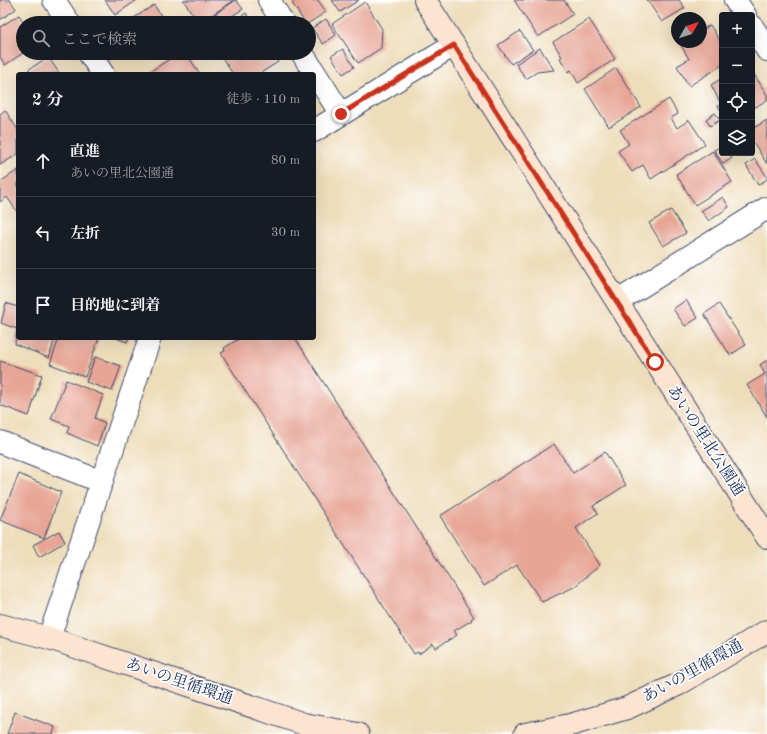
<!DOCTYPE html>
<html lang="ja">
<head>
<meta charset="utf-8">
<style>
  body { margin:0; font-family:"Old Standard TT","Noto Serif JP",serif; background:#20242c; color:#f1f3f6 }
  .controls { position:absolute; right:12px; top:12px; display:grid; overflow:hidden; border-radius:4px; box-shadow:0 4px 16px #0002 }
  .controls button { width:36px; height:36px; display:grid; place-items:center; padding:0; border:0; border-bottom:1px solid #363941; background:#171b24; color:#f1f3f6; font:20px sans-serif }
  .compass { position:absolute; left:671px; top:12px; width:36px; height:36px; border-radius:50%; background:#171b24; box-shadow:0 4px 16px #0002; rotate:51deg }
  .stop { position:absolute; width:12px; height:12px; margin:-9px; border:3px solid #c8321e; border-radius:50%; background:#fff }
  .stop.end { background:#c8321e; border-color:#fff; box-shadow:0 1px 4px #0008 }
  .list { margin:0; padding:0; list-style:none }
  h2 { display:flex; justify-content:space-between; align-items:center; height:52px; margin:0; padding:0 16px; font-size:17px }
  h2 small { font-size:13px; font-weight:400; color:#9ea1a6 }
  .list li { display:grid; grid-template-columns:26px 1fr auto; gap:12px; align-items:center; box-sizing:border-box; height:72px; padding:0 16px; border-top:1px solid #363941 }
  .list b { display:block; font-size:15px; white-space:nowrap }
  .list p { margin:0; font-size:13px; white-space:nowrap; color:#9ea1a6 }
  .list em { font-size:13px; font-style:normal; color:#9ea1a6 }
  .icon { flex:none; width:22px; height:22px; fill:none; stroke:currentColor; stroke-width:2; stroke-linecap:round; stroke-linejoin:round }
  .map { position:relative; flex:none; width:767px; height:734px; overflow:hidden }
  .search { position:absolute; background:#171b24; box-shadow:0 4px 16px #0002; left:16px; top:16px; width:300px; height:44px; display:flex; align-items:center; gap:10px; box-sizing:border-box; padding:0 14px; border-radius:22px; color:#9ea1a6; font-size:15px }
  .panel { position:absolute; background:#171b24; box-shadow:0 4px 16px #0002; left:16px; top:72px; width:300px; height:268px; border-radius:4px }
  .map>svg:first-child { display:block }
  .building { fill:#e7a595 }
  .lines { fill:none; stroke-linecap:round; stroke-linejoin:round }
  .street-casing { stroke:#3b496c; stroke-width:24 }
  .secondary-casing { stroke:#3b496c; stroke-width:24 }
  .street { stroke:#fff; stroke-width:22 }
  .secondary { stroke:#fde4d1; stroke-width:22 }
  .route { stroke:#c8321e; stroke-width:5 }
  .labels { text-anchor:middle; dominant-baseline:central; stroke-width:3.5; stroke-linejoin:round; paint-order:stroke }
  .street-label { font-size:16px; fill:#1b2f5e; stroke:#fff }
</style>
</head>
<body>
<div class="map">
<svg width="767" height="734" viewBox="0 0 767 734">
  <rect width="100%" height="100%" fill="#fff"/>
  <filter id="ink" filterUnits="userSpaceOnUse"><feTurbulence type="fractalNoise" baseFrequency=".025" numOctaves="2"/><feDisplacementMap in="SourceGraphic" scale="8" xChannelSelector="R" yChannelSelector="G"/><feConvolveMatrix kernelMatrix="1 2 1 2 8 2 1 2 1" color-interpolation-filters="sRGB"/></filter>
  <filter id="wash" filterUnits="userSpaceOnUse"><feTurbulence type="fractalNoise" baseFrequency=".012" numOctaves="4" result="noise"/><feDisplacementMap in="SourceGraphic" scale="16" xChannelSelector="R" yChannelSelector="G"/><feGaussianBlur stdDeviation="0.9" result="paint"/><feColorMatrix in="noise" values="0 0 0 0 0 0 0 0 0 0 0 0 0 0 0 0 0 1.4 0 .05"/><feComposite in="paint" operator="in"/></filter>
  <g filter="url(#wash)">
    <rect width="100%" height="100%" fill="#eeddba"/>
    <g id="blocks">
      <path class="building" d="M 0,0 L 10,0 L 16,9 L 0,20 Z
        M 105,0 L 137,0 L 115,15 Z
        M 183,0 L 235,0 L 199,23 Z
        M 236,0 L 243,9 L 221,23 L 215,14 Z
        M 297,0 L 318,0 L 326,12 L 309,23 L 305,23 L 292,3 Z
        M 332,0 L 359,0 L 340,12 Z
        M 514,0 L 564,0 L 573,14 L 538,37 Z
        M 647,0 L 679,0 L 685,8 L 662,22 Z
        M 365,2 L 382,29 L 381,48 L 358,63 L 332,24 Z
        M 154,5 L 166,23 L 126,23 Z
        M 246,13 L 251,22 L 249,23 L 231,23 Z
        M 19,15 L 24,23 L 23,23 L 23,53 L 5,65 L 0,57 L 0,27 Z
        M 326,19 L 336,35 L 323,44 L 312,28 Z
        M 589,19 L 615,59 L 578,83 L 571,70 L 568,72 L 560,58 L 562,57 L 553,42 Z
        M 710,25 L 722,44 L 722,65 L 689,86 L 677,66 L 689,59 L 679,42 L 701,42 L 701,31 Z
        M 520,31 L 533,50 L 511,64 L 498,45 Z
        M 540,48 L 554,70 L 537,72 L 526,79 L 516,64 Z
        M 343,49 L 354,67 L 343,74 L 331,56 Z
        M 103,53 L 118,53 L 108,60 Z
        M 179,53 L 186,53 L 200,74 L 153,74 L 151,71 Z
        M 219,53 L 272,53 L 278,62 L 259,74 L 233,74 Z
        M 48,57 L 60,74 L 30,74 L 28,70 Z
        M 616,68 L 641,107 L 609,127 L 585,89 Z
        M 752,71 L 767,95 L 767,100 L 752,109 Z
        M 722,78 L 722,112 L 718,106 L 721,104 L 711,85 Z
        M 669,99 L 678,114 L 671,118 L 677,128 L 689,120 L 705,144 L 651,179 L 643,165 L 632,172 L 618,151 L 629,144 L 620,130 Z
        M 5,110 L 18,130 L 18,154 L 0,165 L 0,114 Z
        M 715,113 L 720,120 L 710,126 L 706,119 Z
        M 767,120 L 767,164 L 752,140 L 752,129 Z
        M 722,146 L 722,153 L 728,153 L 732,158 L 723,164 L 714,150 Z
        M 713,151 L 732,182 L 695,205 L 676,174 Z
        M 755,159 L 767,177 L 767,179 L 758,185 L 746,165 Z
        M 18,170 L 18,213 L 7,197 L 0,202 L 0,182 Z
        M 723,197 L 729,207 L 709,221 L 701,211 Z
        M 671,210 L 686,233 L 663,246 L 649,223 Z
        M 686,300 L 698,318 L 685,326 L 673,309 Z
        M 6,303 L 18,307 L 18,338 L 55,338 L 49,358 L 15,344 L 17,329 L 1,323 Z
        M 719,304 L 746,345 L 730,355 L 704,314 Z
        M 59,338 L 99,338 L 85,377 L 50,364 Z
        M 116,338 L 129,338 L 127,342 Z
        M 240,338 L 295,338 L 474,617 L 471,619 L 472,620 L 454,631 L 457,635 L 436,648 L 433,644 L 419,654 L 418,652 L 414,654 L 221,353 L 225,351 L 224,348 Z
        M 95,357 L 121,366 L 112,391 L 86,382 Z
        M 767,360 L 767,417 L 747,385 L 765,374 L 760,365 Z
        M 0,361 L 42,375 L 29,416 L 0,405 L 0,392 L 2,386 L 0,386 Z
        M 66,380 L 103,395 L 95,418 L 105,423 L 97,446 L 67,433 L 69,426 L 51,419 Z
        M 554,444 L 573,473 L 605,452 L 626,485 L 593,506 L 598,513 L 576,528 L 600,565 L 574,587 L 542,602 L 517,565 L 484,586 L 440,516 Z
        M 19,474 L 61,492 L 44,538 L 0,520 Z
        M 59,531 L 65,542 L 39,557 L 33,545 Z
        M 15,712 L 55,727 L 53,734 L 7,734 Z"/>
    </g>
  </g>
  <g filter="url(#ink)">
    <use href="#blocks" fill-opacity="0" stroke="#3b496c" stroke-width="1"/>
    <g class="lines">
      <defs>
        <path id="street" d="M 54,0 L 69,23
          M 269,0 L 283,23
          M 735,0 L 745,15
          M 752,26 L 767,50
          M 89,53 L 103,74
          M 302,53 L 341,114
          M 314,131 L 454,45
          M 618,301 L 767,208
          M 0,442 L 102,482
          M 49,638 L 150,338"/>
        <path id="secondary" d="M 425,0 L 767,537
          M 0,625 L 49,638 L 304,724 L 358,734
          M 525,734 L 570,725 L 627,708 L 679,684 L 767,631"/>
      </defs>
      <use href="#street" class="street-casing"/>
      <use href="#secondary" class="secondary-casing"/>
      <use href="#street" class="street"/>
      <use href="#secondary" class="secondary"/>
    </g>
  </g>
  <g class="lines" filter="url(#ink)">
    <path class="route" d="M 341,114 L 454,45 L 655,362"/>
  </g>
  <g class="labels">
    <g class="street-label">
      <text transform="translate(705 441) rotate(57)">あいの里北公園通</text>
      <text transform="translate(693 672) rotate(-29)">あいの里循環通</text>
      <text transform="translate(179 682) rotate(19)">あいの里循環通</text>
    </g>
  </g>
</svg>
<div class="controls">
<button>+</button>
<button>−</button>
<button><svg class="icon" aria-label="locate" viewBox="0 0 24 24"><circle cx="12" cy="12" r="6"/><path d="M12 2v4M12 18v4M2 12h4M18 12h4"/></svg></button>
<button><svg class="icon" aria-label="layers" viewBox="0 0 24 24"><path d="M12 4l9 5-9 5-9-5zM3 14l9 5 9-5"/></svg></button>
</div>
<svg class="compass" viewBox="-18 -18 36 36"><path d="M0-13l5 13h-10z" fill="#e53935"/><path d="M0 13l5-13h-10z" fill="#9ea1a6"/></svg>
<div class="stop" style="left:655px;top:362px"></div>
<div class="stop end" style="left:341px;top:114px"></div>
<div class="search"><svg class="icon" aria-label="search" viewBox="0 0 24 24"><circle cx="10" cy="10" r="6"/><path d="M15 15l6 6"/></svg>ここで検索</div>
<section class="panel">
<h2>2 分<small>徒歩 · 110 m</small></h2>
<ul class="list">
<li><svg class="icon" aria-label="ahead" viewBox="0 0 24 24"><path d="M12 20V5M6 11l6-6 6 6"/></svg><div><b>直進</b><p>あいの里北公園通</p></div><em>80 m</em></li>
<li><svg class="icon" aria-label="left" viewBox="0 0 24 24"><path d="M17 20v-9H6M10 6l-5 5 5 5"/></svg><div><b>左折</b></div><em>30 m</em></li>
<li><svg class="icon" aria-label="arrive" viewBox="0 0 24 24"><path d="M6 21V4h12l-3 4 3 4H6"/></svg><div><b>目的地に到着</b></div></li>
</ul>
</section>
</div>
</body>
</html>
